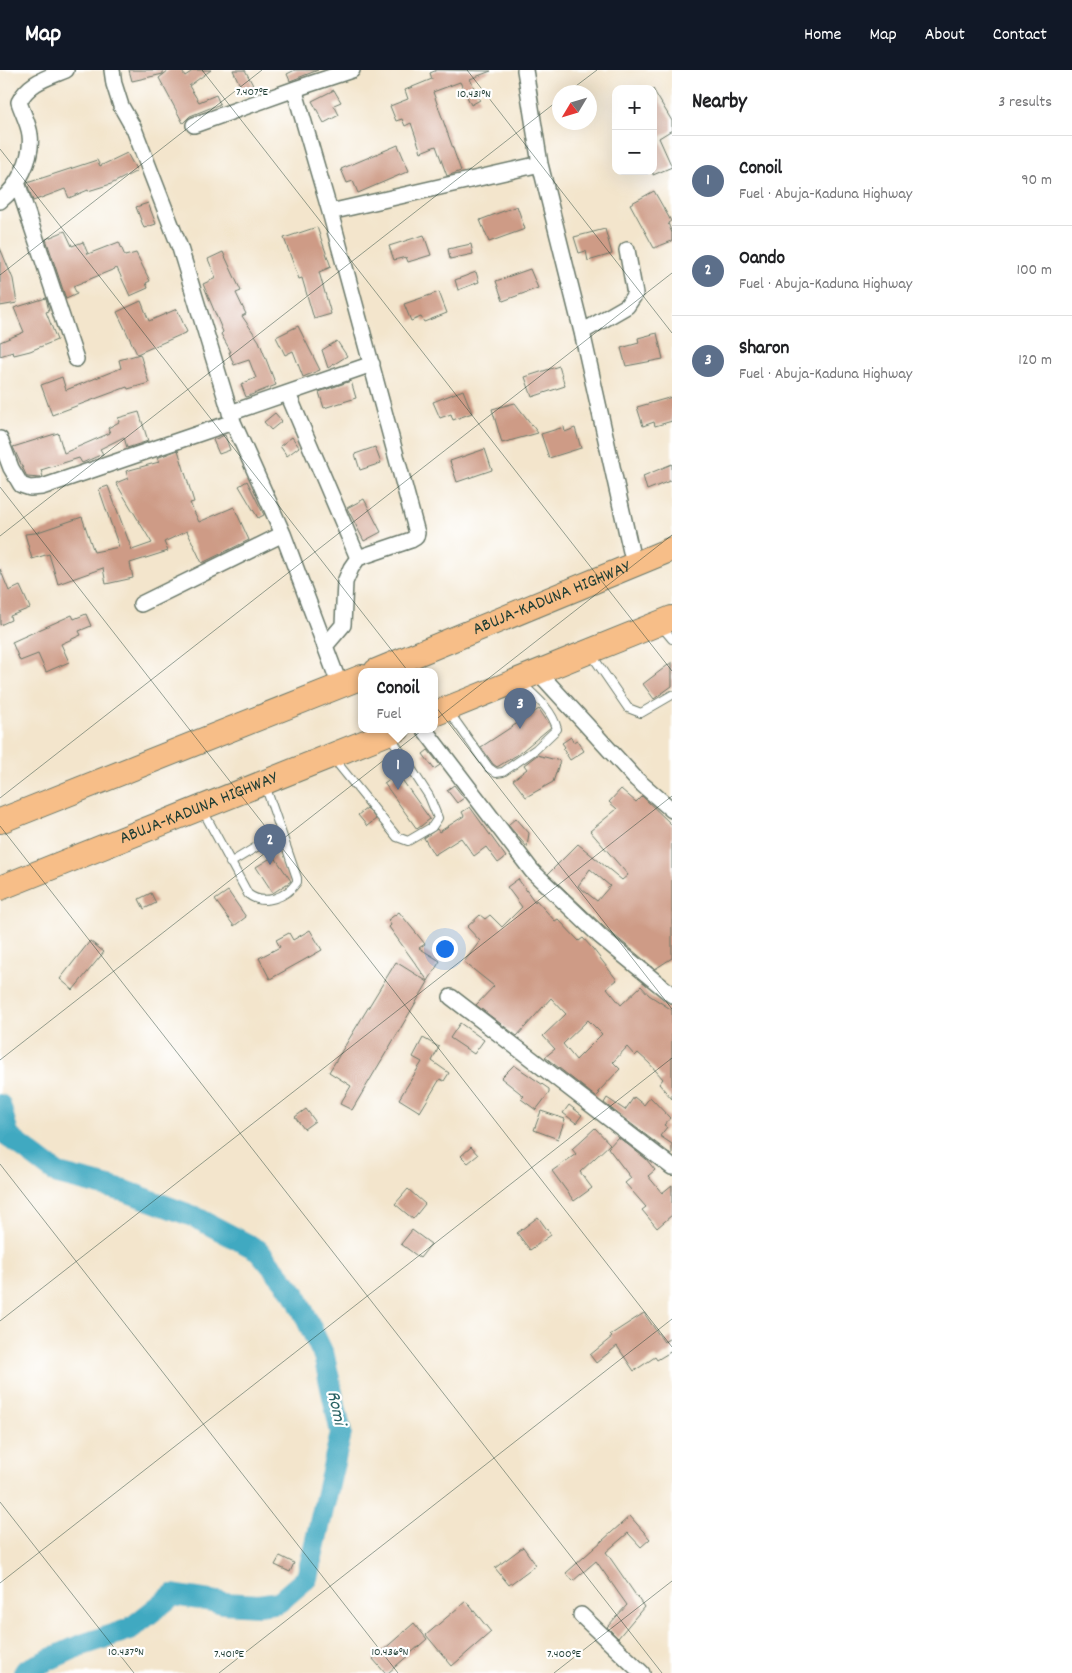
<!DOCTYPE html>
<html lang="en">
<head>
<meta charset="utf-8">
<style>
  body { margin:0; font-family:Dekko,sans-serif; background:#f2f2f2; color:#202124 }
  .controls { position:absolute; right:15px; top:15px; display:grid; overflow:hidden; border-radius:10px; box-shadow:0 5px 20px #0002 }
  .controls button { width:45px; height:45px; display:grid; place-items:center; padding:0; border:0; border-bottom:1px solid #e0e0e0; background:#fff; color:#202124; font:25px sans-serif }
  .compass { position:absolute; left:552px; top:15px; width:45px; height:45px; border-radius:50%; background:#fff; box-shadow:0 5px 20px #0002; rotate:232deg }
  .you { position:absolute; left:444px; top:878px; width:18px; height:18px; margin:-12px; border:4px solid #fff; border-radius:50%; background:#1a73e8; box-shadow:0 0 0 8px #1a73e833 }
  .badge { display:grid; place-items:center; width:32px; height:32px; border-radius:50%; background:#111827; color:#fff; font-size:16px; font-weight:700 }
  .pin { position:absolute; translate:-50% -41px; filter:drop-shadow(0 1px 2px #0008) }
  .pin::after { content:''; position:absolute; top:26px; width:18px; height:15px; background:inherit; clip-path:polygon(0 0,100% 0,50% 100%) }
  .popup { position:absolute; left:358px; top:598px; width:80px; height:65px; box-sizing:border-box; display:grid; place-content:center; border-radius:10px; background:#fff; filter:drop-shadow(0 1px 4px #0005); font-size:16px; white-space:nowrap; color:#757577 }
  .popup b { font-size:19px; color:#202124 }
  .popup::after { content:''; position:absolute; left:50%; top:100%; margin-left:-10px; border:10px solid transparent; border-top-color:#fff }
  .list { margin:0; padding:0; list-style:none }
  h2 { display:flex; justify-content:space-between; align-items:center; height:65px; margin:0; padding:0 20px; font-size:21px }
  h2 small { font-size:16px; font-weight:400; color:#757577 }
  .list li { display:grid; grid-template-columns:32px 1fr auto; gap:15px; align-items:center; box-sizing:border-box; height:90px; padding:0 20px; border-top:1px solid #e0e0e0 }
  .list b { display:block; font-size:19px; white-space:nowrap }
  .list p { margin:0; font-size:16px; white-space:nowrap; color:#757577 }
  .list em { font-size:16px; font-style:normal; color:#757577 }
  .map { position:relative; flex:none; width:672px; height:1603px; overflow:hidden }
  header { display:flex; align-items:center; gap:30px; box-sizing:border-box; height:70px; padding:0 25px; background:#111827; color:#fff }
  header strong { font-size:24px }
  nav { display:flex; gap:28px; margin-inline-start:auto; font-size:18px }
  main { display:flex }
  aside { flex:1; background:#fff }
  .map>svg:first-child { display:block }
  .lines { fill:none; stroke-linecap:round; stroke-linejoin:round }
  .river { stroke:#41a9c1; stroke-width:22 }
  .building { fill:#ce9b86; fill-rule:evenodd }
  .service-casing { stroke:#697869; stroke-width:10 }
  .minor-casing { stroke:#697869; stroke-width:18 }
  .trunk-casing { stroke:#697869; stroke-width:26 }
  .service { stroke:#fff; stroke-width:8 }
  .minor { stroke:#fff; stroke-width:15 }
  .trunk { stroke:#f7be88; stroke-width:24 }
  .ticks { fill:none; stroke:#1f3d34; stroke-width:1; stroke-opacity:0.45 }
  .labels { text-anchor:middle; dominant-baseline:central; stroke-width:4.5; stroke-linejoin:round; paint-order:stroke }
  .street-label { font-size:18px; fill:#1f3d34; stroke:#fff }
  .water-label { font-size:19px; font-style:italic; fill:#2b6365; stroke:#fff }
  .ticks-label { font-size:12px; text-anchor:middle; fill:#1f3d34; stroke:#fff; stroke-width:4.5; stroke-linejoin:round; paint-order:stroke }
</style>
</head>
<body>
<header>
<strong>Map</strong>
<nav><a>Home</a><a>Map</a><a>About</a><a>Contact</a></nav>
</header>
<main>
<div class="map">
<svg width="672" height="1603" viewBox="0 0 672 1603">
  <rect width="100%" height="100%" fill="#fff"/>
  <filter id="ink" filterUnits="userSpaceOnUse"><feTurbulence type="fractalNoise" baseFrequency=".02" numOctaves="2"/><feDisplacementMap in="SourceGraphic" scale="10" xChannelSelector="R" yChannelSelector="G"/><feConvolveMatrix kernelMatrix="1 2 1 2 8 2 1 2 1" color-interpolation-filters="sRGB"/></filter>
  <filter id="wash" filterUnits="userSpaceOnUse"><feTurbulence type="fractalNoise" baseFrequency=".0096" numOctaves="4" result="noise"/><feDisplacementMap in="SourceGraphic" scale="20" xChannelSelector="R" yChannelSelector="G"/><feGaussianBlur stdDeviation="1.12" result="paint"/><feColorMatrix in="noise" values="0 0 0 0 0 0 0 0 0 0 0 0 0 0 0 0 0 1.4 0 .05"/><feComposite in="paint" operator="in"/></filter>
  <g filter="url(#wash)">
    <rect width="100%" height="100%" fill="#f3e5cc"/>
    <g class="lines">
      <path class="river" d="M 0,1035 L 9,1067 L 58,1104 L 128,1122 L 195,1147 L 258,1180 L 295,1224 L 324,1286 L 341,1363 L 307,1508 L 279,1532 L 259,1535 L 224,1533 L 173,1525 L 130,1559 L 79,1576 L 26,1600 L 24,1603"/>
    </g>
    <g id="blocks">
      <path class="building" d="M 129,0 L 163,0 L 163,4 L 132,11 Z
        M 169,0 L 181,0 L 185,6 L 194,0 L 211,0 L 189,16 L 199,32 L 216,25 L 220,34 L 190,46 L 183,53 L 159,8 Z
        M 233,0 L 245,0 L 255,19 L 244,24 Z
        M 295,0 L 318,0 L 290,11 L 287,4 Z
        M 437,0 L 491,1 L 470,9 L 480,30 L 471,35 L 460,12 L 433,22 L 461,101 L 447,106 L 436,76 L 421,82 L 411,53 L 405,56 L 402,49 L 396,51 L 390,36 L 408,29 L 405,20 L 432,9 L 430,3 Z
        M 653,19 L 672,51 L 672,60 L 659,68 L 672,97 L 653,105 Z
        M 334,20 L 341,32 L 334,35 L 339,45 L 324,53 L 312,31 Z
        M 398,75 L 409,101 L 358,123 L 353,111 L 347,113 L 341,99 Z
        M 127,83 L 137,101 L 111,114 L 88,121 L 88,120 L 69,128 L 65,119 L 33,131 L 27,113 L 97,90 L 100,96 Z
        M 654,121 L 671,151 L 668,153 L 672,163 L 672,171 L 654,178 L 630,134 Z
        M 148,133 L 156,154 L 144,158 L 136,137 Z
        M 517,136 L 525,159 L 489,172 L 480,150 Z
        M 317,157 L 331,197 L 319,202 L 331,244 L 314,249 L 302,208 L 299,209 L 284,168 Z
        M 605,159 L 612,184 L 588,191 L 586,181 L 579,183 L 574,167 Z
        M 65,161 L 72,176 L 83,172 L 88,184 L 119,172 L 125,186 L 136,183 L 150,211 L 146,213 L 148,218 L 130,226 L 117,198 L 73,216 L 77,224 L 66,229 L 46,169 Z
        M 424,165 L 431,185 L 408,192 L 406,187 L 394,190 L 389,176 Z
        M 471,174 L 473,184 L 450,189 L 448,179 Z
        M 0,178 L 13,209 L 17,233 L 0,236 Z
        M 223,182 L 241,221 L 236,223 L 246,244 L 242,246 L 259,271 L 276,315 L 246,327 L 241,314 L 256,308 L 249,290 L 234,295 L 229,282 L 231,282 L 221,264 L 223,262 L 203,214 L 216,208 L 208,189 Z
        M 530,199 L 538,218 L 503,231 L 496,211 Z
        M 476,202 L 479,212 L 458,220 L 455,210 Z
        M 439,222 L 447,243 L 424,252 L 421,247 L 411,251 L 404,234 Z
        M 46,228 L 49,241 L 46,242 L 57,270 L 30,281 L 14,285 L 13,282 L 0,286 L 0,272 L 24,262 L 14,238 Z
        M 141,231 L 149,251 L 177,239 L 187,262 L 137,284 L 117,242 Z
        M 298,256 L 320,300 L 303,307 L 293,281 L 285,285 L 276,267 Z
        M 657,263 L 663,289 L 626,296 L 621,278 L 639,273 L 638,268 Z
        M 337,271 L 347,286 L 328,298 L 322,280 Z
        M 140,284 L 149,313 L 128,319 L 127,317 L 52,345 L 41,315 L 62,307 L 66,320 L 121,298 L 119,290 Z
        M 559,296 L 565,316 L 532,327 L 525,307 Z
        M 351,311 L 356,328 L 324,338 L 319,322 Z
        M 463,320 L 472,343 L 453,350 L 451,344 L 440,348 L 433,332 Z
        M 672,327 L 672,351 L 655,356 L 654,352 L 643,356 L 637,337 Z
        M 515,333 L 538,363 L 502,373 L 492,339 Z
        M 139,342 L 148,371 L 127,378 L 124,367 L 100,379 L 103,384 L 82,393 L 79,388 L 41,400 L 43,407 L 40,408 L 27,407 L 13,377 L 58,363 L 64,383 L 110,363 L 108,358 L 119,352 L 118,348 Z
        M 275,343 L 282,351 L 271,360 L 264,352 Z
        M 564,357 L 565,362 L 575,358 L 581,378 L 549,388 L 541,364 Z
        M 225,365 L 230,380 L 219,384 L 213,370 Z
        M 292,367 L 299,377 L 287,386 L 280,376 Z
        M 375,377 L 381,393 L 360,400 L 355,384 Z
        M 485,379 L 492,400 L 457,412 L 450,391 Z
        M 178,380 L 194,432 L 190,433 L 199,452 L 234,437 L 249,470 L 202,493 L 187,461 L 164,472 L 168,481 L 130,493 L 133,508 L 106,514 L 103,498 L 58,514 L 49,484 L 32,489 L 25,464 L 35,463 L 82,447 L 94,482 L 119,477 L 99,419 L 108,416 L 132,480 L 152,473 L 116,413 L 128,408 L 126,401 L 159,392 L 157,388 Z
        M 672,394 L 672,410 L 647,420 L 643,406 Z
        M 247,411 L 264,445 L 258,448 L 239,416 Z
        M 364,429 L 381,462 L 364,471 L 347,438 Z
        M 0,499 L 9,521 L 20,516 L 30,538 L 10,546 L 11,550 L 0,555 Z
        M 86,544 L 91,556 L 79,561 L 81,565 L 61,574 L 69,592 L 46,602 L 38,584 L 20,591 L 12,572 L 72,545 L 74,549 Z
        M 672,592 L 672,616 L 654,629 L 643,614 Z
        M 539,639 L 551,657 L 517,685 L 497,697 L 493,694 L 481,677 Z
        M 571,667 L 573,672 L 577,670 L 584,681 L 570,690 L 563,679 L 565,677 L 562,673 Z
        M 428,680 L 440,695 L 434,699 L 423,684 Z
        M 537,685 L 560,691 L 553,712 L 526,727 L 513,710 L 527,699 L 524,695 Z
        M 398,704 L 430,749 L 417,759 L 384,713 Z
        M 454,715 L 464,728 L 457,733 L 447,720 Z
        M 621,719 L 636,732 L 642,726 L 672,755 L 672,888 L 655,899 L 603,856 L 548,804 L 578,774 L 622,810 L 628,805 L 590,761 L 617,739 L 609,732 ZM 590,799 L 610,816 L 597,831 L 578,816 Z
        M 470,737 L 506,787 L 498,793 L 486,777 L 474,786 L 461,768 L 434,785 L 424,768 L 437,759 L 439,762 L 464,746 L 462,742 Z
        M 367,738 L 376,749 L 367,756 L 358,745 Z
        M 516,748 L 529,763 L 527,777 L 508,755 Z
        M 274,786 L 291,811 L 273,823 L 256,797 Z
        M 518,809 L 535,832 L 536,830 L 555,851 L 558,849 L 579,871 L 583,868 L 593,879 L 617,910 L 607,918 L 621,935 L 641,916 L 649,925 L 672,940 L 672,1029 L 659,1014 L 663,1009 L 649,993 L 638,983 L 635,986 L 627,977 L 613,992 L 620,999 L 598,1022 L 600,1023 L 596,1027 L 545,987 L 555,979 L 543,966 L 566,944 L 551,928 L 517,966 L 476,935 L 494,916 L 464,892 L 480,871 L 467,857 L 480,845 L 485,849 L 490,845 L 502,857 L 522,837 L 507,817 ZM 588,950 L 602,964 L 576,990 L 563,974 Z
        M 228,821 L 246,847 L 234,856 L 215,830 Z
        M 151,823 L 156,833 L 144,839 L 139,829 Z
        M 399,842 L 425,874 L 419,878 L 440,891 L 428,911 L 389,857 L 391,855 L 388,850 Z
        M 310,860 L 322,880 L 270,909 L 259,888 L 280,877 L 276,870 L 289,863 L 293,870 Z
        M 90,871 L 104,882 L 73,920 L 60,909 Z
        M 396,892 L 428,912 L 352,1040 L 340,1034 L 351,1016 L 329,1002 Z
        M 460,953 L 484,970 L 474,984 L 450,968 Z
        M 423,968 L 439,977 L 432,991 L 449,1003 L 444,1011 L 440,1009 L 420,1042 L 399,1029 L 422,992 L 413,987 Z
        M 514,995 L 549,1019 L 549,1023 L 536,1040 L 521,1029 L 524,1026 L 501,1008 Z
        M 634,1027 L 644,1035 L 650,1027 L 670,1048 L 664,1055 L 667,1057 L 660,1066 L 672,1074 L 672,1085 L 604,1033 L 607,1028 L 625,1040 Z
        M 569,1035 L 582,1045 L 576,1053 L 563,1043 Z
        M 306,1039 L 315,1051 L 304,1059 L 295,1047 Z
        M 541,1041 L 565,1049 L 558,1069 L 534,1060 Z
        M 595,1058 L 610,1074 L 580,1102 L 592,1118 L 574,1131 L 552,1101 L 576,1084 L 572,1079 Z
        M 618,1067 L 646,1089 L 655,1100 L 648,1106 L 662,1123 L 672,1115 L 672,1145 L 657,1158 L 642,1140 L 646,1137 L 625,1113 L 631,1108 L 608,1078 Z
        M 471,1077 L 478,1085 L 468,1093 L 461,1086 Z
        M 408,1119 L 425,1134 L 413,1149 L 395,1134 Z
        M 538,1147 L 551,1165 L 530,1180 L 517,1163 Z
        M 412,1160 L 431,1174 L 420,1188 L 401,1174 Z
        M 644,1243 L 664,1272 L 672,1267 L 672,1281 L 657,1290 L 655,1287 L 634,1301 L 617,1276 L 596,1293 L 590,1285 L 612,1267 L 610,1265 Z
        M 630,1446 L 650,1469 L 641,1477 L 628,1463 L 606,1482 L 644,1537 L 618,1568 L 607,1557 L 627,1535 L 596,1491 L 573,1511 L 566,1503 Z
        M 523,1477 L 536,1495 L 509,1515 L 495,1498 Z
        M 280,1486 L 294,1493 L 290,1502 L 275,1495 Z
        M 466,1531 L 491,1562 L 452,1596 L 426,1565 Z
        M 414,1553 L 427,1569 L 388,1603 L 385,1603 L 373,1589 Z"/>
    </g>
  </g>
  <g filter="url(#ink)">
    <use href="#blocks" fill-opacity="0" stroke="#697869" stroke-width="1"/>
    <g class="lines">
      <defs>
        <path id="service" d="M 662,557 L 672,569
          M 591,584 L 628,638 L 641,643 L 672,625
          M 449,642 L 489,698 L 496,703 L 503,702 L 536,679 L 557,659 C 552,639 535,626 521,613
          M 334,689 L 397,767 L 408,771 L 432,757 L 438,748 L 429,726 L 390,666
          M 202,739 L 248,824 C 263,836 286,828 297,812 L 297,808 L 265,715
          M 230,793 L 281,762"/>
        <path id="minor" d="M 112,0 L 114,14 L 121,36 L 134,59 L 180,178 L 233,352 L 283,464 L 340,616
          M 525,0 L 540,94 L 582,262 L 634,495
          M 194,55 L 298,18
          M 17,112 L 76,289
          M 0,131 C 18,117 33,88 30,65 C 29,54 22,42 19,32 C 29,12 47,8 66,0
          M 330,142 L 540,94
          M 582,262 L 627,236 L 635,224 L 627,180
          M 288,324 L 358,488
          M 230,343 L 372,294
          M 0,369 L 11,398 L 21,415 L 30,418 L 42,417 L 233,352
          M 141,534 L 283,464
          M 326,575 L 343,555 L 345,512 L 351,498 L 358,488 L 411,470 L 416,467 L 417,463 L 330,142 L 296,25 L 298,18 L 352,0
          M 539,603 L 636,709 L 672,740
          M 424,659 L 532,801 L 600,866 L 672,925
          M 451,927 L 672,1097
          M 581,1545 L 642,1603"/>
        <g id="trunk">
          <path id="s1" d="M 376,601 L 672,479"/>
          <path d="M 434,644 L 672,548"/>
          <path d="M 0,751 L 362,607"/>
          <path id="s2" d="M 0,818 L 398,659"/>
        </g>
      </defs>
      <use href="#service" class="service-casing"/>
      <use href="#minor" class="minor-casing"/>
      <use href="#trunk" class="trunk-casing"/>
      <use href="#service" class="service"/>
      <use href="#minor" class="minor"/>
      <use href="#trunk" class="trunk"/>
    </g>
  </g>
  <path class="ticks" d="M 202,0 L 672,601M 467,0 L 672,263M 568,22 L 597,0M 0,79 L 672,939M 0,205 L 262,0M 0,417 L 672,1277M 0,466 L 560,29M 0,728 L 672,203M 0,756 L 662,1603M 0,990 L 672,465M 0,1094 L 398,1603M 0,1251 L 672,726M 0,1432 L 134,1603M 0,1513 L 672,988M 219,1603 L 672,1249M 554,1603 L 672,1511"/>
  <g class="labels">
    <g class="street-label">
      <text stroke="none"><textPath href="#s1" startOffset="190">ABUJA-KADUNA HIGHWAY</textPath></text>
      <text stroke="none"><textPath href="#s2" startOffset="214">ABUJA-KADUNA HIGHWAY</textPath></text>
    </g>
    <g class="water-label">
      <text transform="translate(335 1338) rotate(78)">Romi</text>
    </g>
  </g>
  <g class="ticks-label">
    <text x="252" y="25">7.407°E</text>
    <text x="474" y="27">10.431°N</text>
    <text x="126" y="1585">10.437°N</text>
    <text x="390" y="1585">10.436°N</text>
    <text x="229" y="1587">7.401°E</text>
    <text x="564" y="1587">7.400°E</text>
  </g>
</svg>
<div class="controls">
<button>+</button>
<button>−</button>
</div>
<svg class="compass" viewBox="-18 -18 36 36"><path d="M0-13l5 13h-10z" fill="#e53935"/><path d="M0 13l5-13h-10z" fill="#757577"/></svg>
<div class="you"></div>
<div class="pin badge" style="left:398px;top:720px;background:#5c6f8a">1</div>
<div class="popup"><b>Conoil</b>Fuel</div>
<div class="pin badge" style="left:270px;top:795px;background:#5c6f8a">2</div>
<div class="pin badge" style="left:520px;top:659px;background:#5c6f8a">3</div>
</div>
<aside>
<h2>Nearby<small>3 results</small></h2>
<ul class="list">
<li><span class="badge" style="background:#5c6f8a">1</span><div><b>Conoil</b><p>Fuel · Abuja-Kaduna Highway</p></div><em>90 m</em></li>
<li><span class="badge" style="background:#5c6f8a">2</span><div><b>Oando</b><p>Fuel · Abuja-Kaduna Highway</p></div><em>100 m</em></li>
<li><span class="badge" style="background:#5c6f8a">3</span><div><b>Sharon</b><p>Fuel · Abuja-Kaduna Highway</p></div><em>120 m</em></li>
</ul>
</aside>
</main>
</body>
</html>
